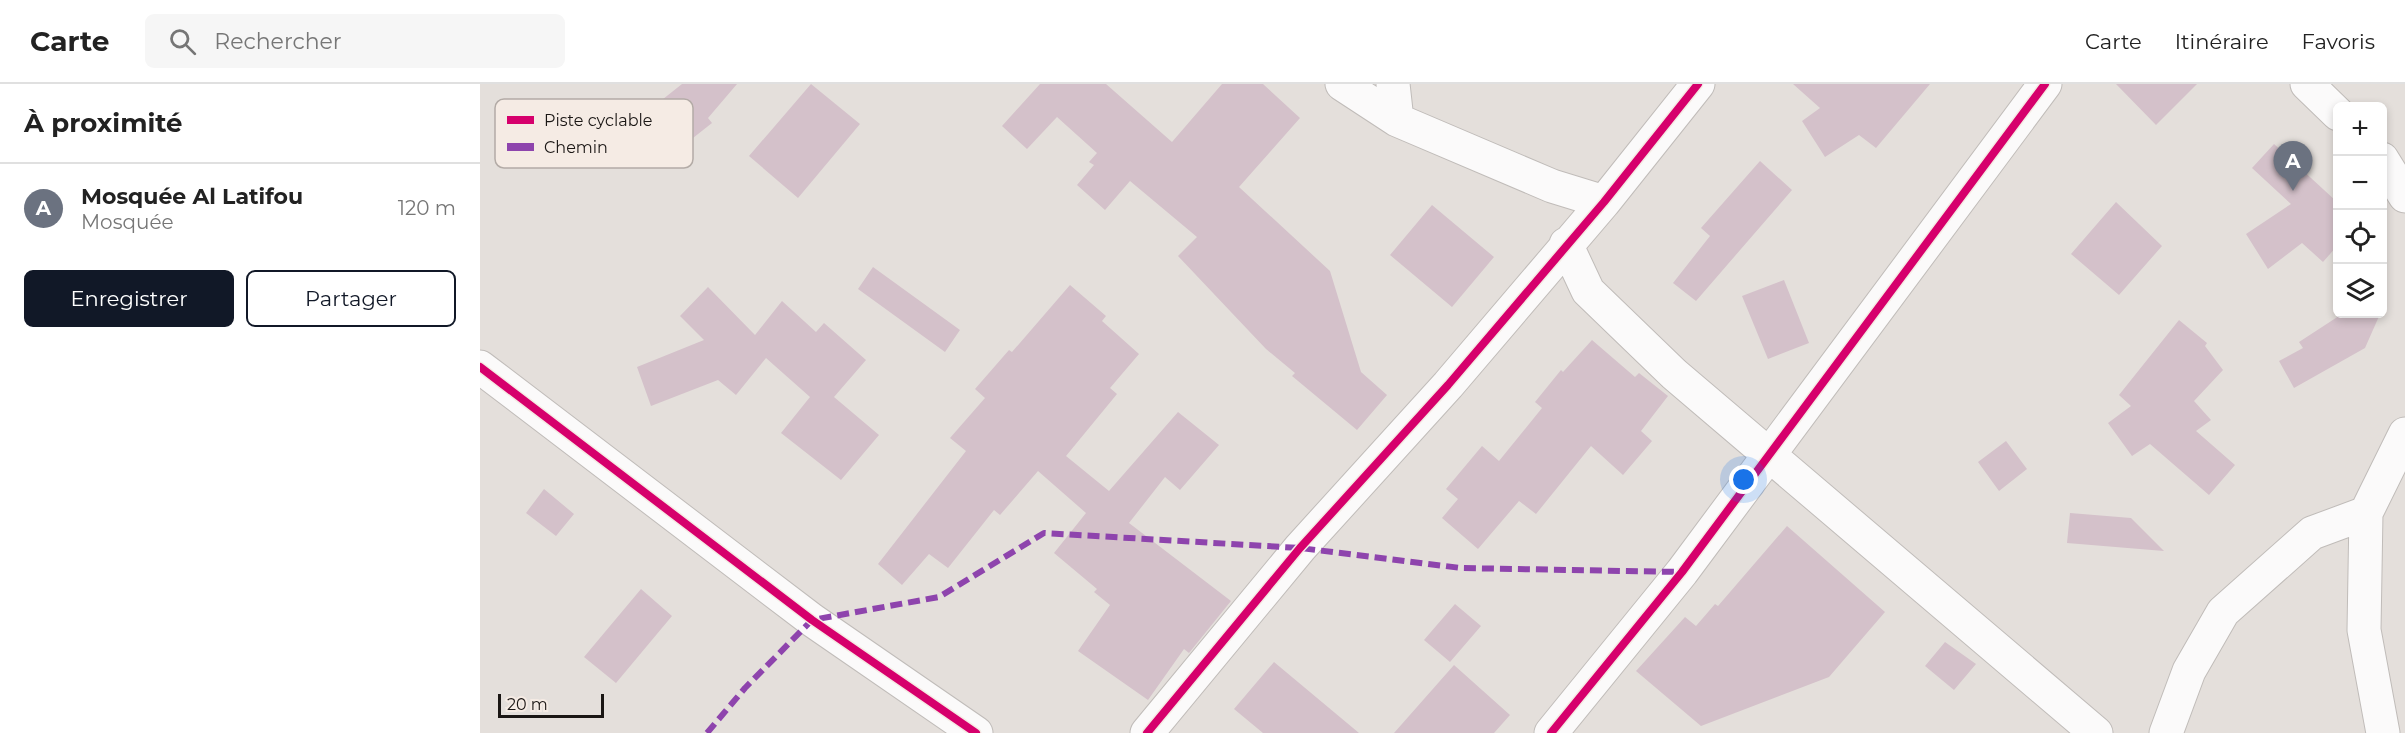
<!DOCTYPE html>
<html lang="fr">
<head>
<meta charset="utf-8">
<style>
  body { margin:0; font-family:Montserrat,sans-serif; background:#f6f6f6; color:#222 }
  .controls { position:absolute; right:18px; top:18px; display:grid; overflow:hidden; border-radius:9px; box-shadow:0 3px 9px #0003 }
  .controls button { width:54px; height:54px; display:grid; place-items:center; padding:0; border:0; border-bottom:2px solid #e0e0e0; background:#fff; color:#222; font:30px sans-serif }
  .scale { position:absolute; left:18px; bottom:15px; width:106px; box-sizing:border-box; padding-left:6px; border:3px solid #1a1614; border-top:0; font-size:16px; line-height:21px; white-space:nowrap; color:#1a1614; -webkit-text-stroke:4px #f5ebe4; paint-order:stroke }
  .you { position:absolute; left:1264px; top:396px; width:21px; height:21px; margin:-15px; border:4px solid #fff; border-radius:50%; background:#1a73e8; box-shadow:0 0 0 9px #1a73e833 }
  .badge { display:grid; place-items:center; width:39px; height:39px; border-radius:50%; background:#111827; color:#fff; font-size:20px; font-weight:700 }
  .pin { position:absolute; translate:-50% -50px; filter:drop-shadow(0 2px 3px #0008) }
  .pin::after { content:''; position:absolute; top:32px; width:21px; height:18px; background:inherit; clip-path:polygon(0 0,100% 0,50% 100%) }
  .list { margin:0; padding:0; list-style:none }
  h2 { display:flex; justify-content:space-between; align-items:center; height:78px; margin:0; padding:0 24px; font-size:26px }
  h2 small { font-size:20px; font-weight:400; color:#767676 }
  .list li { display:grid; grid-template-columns:39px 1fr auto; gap:18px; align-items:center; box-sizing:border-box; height:90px; padding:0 24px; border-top:2px solid #e0e0e0 }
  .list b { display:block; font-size:22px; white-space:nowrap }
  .list p { margin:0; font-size:20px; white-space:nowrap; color:#767676 }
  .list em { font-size:20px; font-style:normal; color:#767676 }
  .actions { display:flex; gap:12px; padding:18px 24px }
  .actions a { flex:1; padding:14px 0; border:2px solid #111827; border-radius:9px; text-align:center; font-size:21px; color:#111827 }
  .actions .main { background:#111827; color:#fff }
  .icon { flex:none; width:33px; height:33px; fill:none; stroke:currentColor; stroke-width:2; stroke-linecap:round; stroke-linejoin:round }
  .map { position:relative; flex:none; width:1925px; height:649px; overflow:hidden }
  header { display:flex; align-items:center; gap:36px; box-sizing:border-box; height:84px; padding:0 30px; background:#fff; border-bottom:2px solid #e0e0e0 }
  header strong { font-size:28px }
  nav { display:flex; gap:33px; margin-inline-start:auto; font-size:21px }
  .search { width:420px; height:54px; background:#f6f6f6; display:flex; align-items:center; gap:15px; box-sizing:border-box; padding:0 21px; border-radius:9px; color:#767676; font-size:22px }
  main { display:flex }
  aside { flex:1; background:#fff }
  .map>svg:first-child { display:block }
  .building { fill:#d4c1ca }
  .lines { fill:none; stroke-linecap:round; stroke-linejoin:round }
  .minor-casing { stroke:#c0bcb9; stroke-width:35 }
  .minor { stroke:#fbfafa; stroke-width:33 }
  .quiet { stroke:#8e44ad; stroke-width:6; stroke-dasharray:12 6; stroke-linecap:butt }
  .cycleway-casing { stroke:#f5ebe4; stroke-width:11 }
  .cycleway { stroke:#d6006c; stroke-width:8 }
  .key { fill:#f5ebe4; stroke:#b3aba6; stroke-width:1.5 }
  .key-label { font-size:16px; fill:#1a1614 }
</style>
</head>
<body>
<header>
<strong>Carte</strong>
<div class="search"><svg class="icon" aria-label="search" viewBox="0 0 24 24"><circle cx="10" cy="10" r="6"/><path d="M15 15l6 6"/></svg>Rechercher</div>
<nav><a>Carte</a><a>Itinéraire</a><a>Favoris</a></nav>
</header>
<main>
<aside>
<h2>À proximité<small></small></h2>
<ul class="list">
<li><span class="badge" style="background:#6b7280">A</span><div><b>Mosquée Al Latifou</b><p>Mosquée</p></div><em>120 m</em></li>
</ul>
<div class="actions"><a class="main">Enregistrer</a><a>Partager</a></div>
</aside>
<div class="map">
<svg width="1925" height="649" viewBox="0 0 1925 649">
  <rect width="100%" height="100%" fill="#e4dfdb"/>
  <path class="building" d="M 202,0 L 257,0 L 228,34 L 232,39 L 199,65 L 168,27 Z
    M 331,0 L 380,40 L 318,114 L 269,72 Z
    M 560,0 L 626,0 L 692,58 L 742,0 L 783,0 L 820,34 L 759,103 L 850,187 L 881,288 L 907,311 L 877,346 L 812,292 L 815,289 L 786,265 L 698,172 L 717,153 L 650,97 L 625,126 L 597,101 L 614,81 L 609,78 L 617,69 L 577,33 L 547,65 L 522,42 Z
    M 1313,0 L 1450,0 L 1396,64 L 1379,51 L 1345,73 L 1322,37 L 1340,24 Z
    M 1636,0 L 1717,0 L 1676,41 Z
    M 1794,60 L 1856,117 L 1857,115 L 1857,162 L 1843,178 L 1822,159 L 1788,185 L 1766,150 L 1811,120 L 1772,84 Z
    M 1280,77 L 1312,106 L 1216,217 L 1193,199 L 1230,152 L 1221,144 Z
    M 1636,118 L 1682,162 L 1639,211 L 1591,170 Z
    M 952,121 L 1014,173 L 972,223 L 910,171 Z
    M 393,183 L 480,246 L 465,268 L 378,205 Z
    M 1304,196 L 1329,259 L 1288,275 L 1262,212 Z
    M 590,201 L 626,232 L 622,237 L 659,270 L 630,304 L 637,310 L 586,372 L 629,407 L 698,328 L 739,361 L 700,406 L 685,393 L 649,439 L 751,517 L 709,569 L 704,565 L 668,616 L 598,567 L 630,521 L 614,508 L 617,505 L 574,469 L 606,429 L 558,387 L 520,431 L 514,426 L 468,484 L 449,470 L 422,501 L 398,480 L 486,367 L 470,354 L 505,314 L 495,305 L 529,266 L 532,268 Z
    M 228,203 L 275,251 L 302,217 L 336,248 L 344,239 L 386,276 L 354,313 L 399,351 L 361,396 L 301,349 L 330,313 L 286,274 L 256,311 L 238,296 L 171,322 L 157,283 L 224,256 L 200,232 Z
    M 1862,230 L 1900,230 L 1885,264 L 1814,304 L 1799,277 L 1823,264 L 1819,258 Z
    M 1699,236 L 1727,259 L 1725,262 L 1743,286 L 1714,317 L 1731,336 L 1716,347 L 1755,381 L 1729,411 L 1670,360 L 1652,372 L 1628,339 L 1651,322 L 1639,311 Z
    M 1112,256 L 1155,293 L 1159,289 L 1188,312 L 1161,347 L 1172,357 L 1143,391 L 1111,362 L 1056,430 L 1039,417 L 998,465 L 962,434 L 978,415 L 966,405 L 1002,362 L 1019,377 L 1062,324 L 1055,318 L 1081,286 L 1083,288 Z
    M 1526,357 L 1547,385 L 1519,407 L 1498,378 Z
    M 64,405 L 94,430 L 76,452 L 46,429 Z
    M 1590,429 L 1651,434 L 1684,467 L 1587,459 Z
    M 1307,442 L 1405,528 L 1349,593 L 1221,642 L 1156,587 L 1205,533 L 1216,542 L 1235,520 L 1238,522 Z
    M 161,505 L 192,532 L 136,599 L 104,573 Z
    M 975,520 L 1001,542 L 970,578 L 944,556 Z
    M 1465,558 L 1496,580 L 1474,606 L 1445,582 Z
    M 794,578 L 879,649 L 783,649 L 754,625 Z
    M 974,581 L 1030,631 L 1014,649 L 914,649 Z"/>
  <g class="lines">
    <defs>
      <path id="minor" d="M 862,0 L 917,36 L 1072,102 L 1124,118
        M 913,0 L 917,36
        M 1827,0 L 1858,30
        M 1902,75 L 1925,112
        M 1086,160 L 1108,207 L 1194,290 L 1616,649
        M 0,283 L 332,536 L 496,649
        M 1886,429 L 1884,546 L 1903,649
        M 667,649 L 820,464 L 968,301 L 1124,118 L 1218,0
        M 1071,649 L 1202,488 L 1565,0
        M 1686,649 L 1709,587 L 1743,528 L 1832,449 L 1886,429 L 1925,350"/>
    </defs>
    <use href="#minor" class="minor-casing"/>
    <use href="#minor" class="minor"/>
    <path class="quiet" d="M 227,649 L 265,604 L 332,536 L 459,513 L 564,449 L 820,464 L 981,484 L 1202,488"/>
    <defs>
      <path id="cycleway" d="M 0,283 L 332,536 L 496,649
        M 667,649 L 820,464 L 968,301 L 1124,118 L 1218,0
        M 1071,649 L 1202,488 L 1565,0"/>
    </defs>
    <use href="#cycleway" class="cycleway-casing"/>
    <use href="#cycleway" class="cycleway"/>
  </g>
  <rect x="15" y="15" width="198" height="69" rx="9" class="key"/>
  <rect x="27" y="32" width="27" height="8" fill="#d6006c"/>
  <rect x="27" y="59" width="27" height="8" fill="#8e44ad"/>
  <g class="key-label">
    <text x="64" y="42">Piste cyclable</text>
    <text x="64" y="69">Chemin</text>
  </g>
</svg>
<div class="controls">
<button>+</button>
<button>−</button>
<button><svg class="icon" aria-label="locate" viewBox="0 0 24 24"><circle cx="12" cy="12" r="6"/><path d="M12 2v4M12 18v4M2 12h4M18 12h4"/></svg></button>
<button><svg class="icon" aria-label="layers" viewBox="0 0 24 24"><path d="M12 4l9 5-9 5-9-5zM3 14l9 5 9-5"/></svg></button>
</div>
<div class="scale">20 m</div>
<div class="you"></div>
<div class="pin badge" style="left:1813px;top:107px;background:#6b7280">A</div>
</div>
</main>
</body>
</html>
